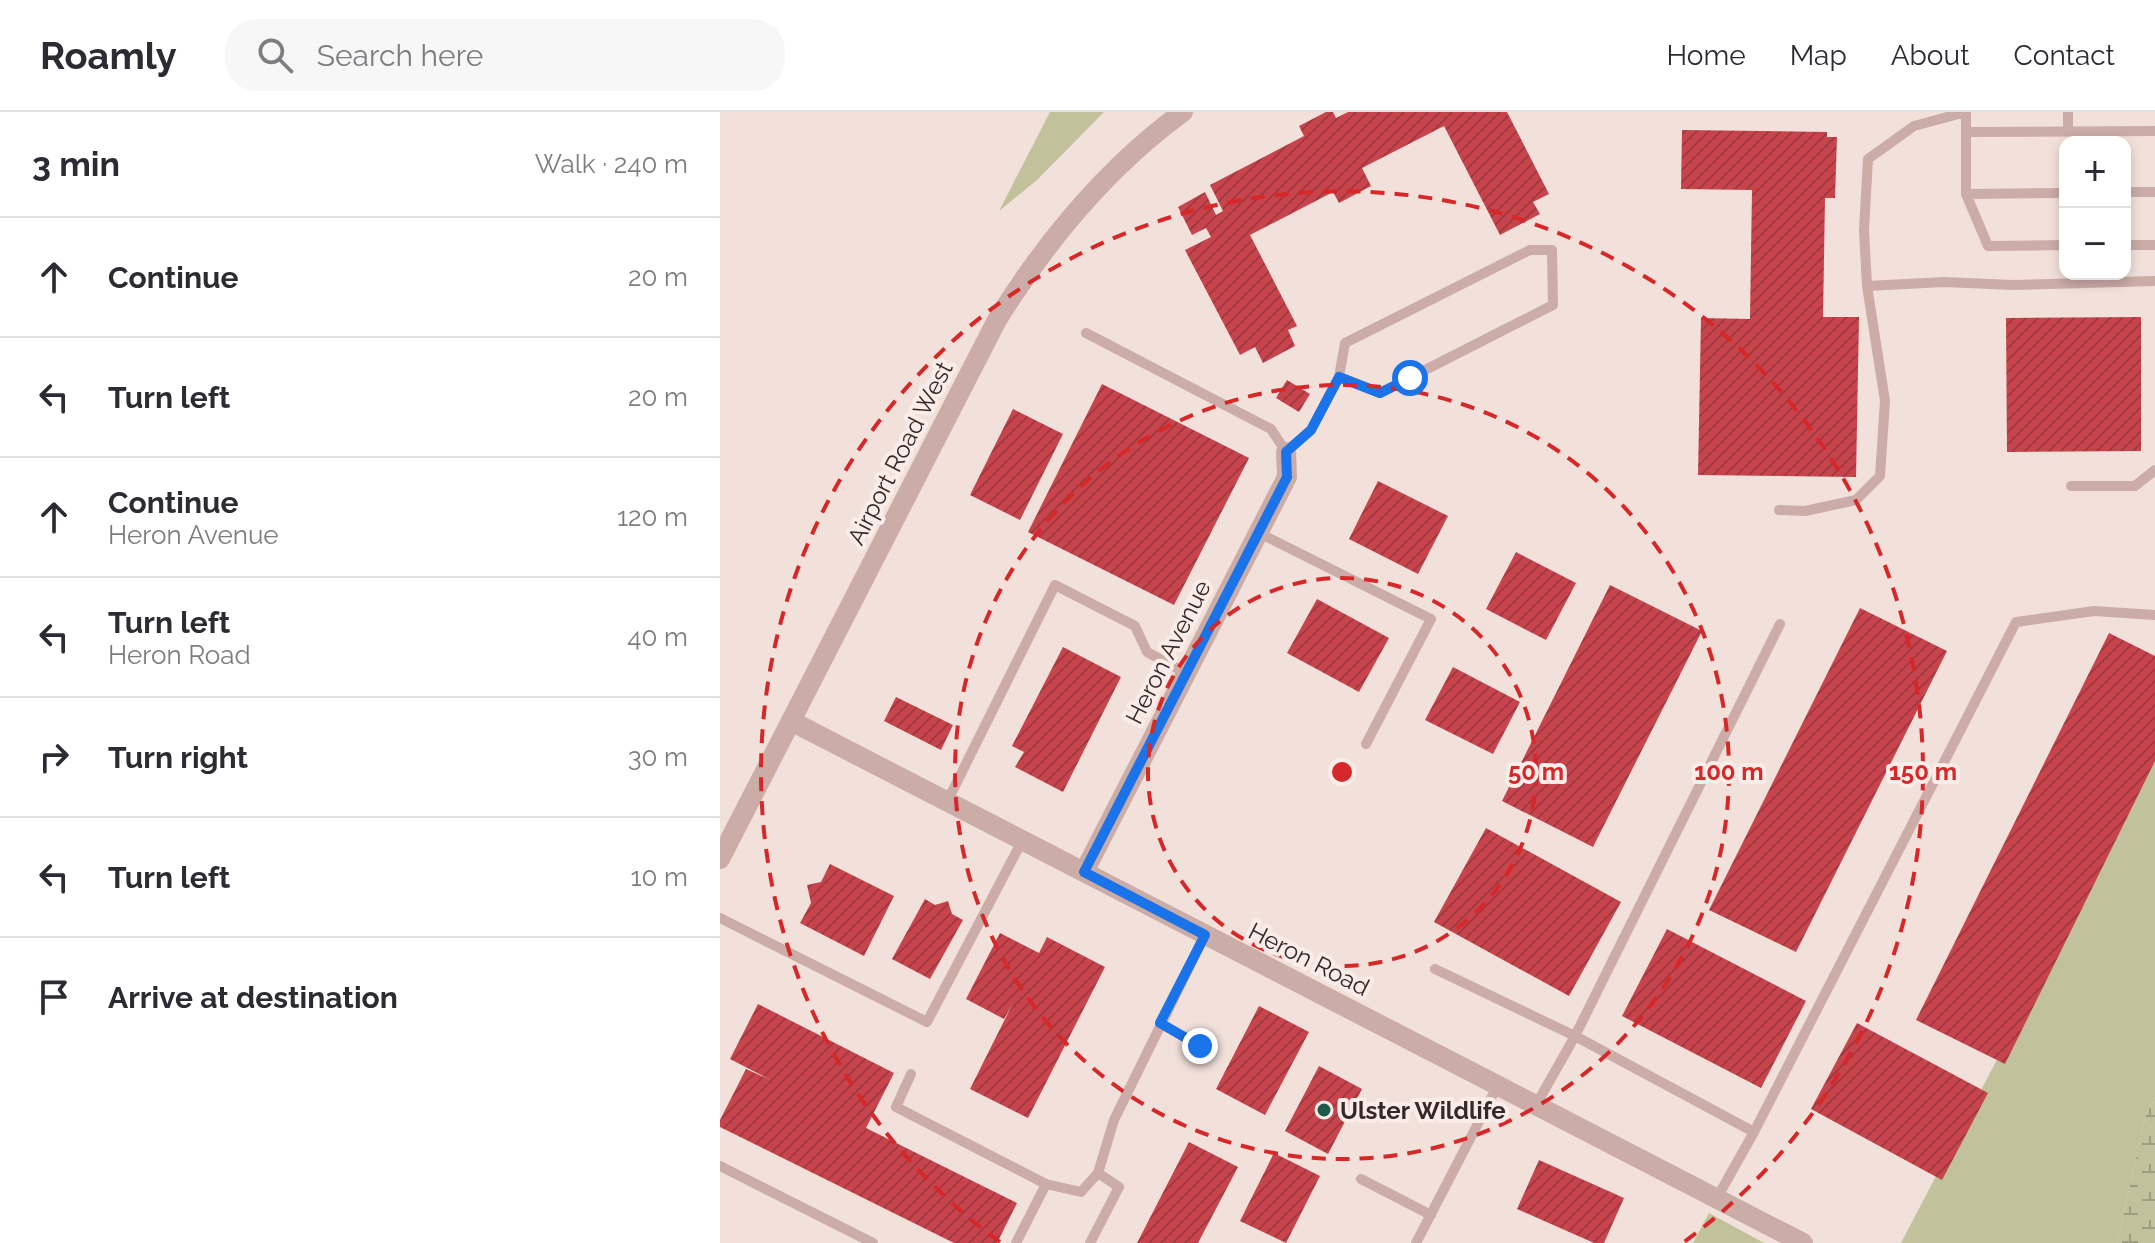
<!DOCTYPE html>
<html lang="en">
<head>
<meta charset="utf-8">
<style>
  body { margin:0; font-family:Raleway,sans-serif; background:#f7f7f7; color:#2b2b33 }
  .controls { position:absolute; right:24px; top:24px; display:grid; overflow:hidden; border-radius:16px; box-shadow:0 4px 12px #0003 }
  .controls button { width:72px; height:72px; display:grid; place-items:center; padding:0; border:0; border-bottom:2px solid #e1e1e2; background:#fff; color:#2b2b33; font:40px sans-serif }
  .stop { position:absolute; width:24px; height:24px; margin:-18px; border:6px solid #1a73e8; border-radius:50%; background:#fff }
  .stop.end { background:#1a73e8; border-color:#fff; box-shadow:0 2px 8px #0008 }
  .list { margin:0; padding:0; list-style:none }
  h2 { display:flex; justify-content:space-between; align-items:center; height:104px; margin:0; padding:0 32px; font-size:34px }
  h2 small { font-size:26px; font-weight:400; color:#7c7c81 }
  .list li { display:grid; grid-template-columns:52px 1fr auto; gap:24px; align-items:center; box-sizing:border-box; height:120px; padding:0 32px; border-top:2px solid #e1e1e2 }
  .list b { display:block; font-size:30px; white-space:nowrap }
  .list p { margin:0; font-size:26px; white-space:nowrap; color:#7c7c81 }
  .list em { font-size:26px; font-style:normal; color:#7c7c81 }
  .icon { flex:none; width:44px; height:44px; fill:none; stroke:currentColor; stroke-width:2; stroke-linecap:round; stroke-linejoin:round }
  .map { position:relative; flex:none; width:1435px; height:1131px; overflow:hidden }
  header { display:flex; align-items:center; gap:48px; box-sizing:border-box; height:112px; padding:0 40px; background:#fff; border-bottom:2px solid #e1e1e2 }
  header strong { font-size:38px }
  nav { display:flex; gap:44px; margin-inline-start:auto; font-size:28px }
  .search { width:560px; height:72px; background:#f7f7f7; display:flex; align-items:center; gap:20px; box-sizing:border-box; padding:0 28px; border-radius:32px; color:#7c7c81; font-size:30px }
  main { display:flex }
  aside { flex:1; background:#fff }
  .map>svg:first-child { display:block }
  .green { fill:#c1c29b }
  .wetland { fill:url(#wetland-marsh) }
  .building { fill:url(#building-hatch) }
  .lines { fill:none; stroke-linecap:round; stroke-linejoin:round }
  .service { stroke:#cbaca7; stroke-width:10 }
  .minor { stroke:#cbaca7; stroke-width:20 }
  .tertiary { stroke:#cbaca7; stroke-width:20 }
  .route { stroke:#1a73e8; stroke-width:10 }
  .ring { fill:none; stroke:#d62828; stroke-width:4; stroke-dasharray:14 10 }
  .poi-dot { fill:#1d594a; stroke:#faece8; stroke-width:3 }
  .labels { text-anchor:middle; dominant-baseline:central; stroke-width:8; stroke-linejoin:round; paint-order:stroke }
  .street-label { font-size:24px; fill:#372828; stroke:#faece8 }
  .poi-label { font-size:24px; font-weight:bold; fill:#372828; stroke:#faece8; text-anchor:start }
  .centre { fill:#d62828; stroke:#faece8; stroke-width:4 }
  .ring-label { font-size:24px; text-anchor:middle; font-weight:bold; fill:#d62828; stroke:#faece8; stroke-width:8; stroke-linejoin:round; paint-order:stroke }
</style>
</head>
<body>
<header>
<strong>Roamly</strong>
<div class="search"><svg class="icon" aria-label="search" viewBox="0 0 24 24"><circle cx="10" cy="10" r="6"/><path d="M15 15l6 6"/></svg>Search here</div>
<nav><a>Home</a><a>Map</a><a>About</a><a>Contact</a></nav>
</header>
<main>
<aside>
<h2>3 min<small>Walk · 240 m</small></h2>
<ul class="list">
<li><svg class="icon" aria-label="ahead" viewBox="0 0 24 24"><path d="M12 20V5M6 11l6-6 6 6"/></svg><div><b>Continue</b></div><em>20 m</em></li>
<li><svg class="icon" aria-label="left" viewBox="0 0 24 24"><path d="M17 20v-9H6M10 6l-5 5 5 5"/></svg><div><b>Turn left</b></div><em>20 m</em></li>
<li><svg class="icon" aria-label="ahead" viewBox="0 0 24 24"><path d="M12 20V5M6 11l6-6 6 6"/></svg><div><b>Continue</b><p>Heron Avenue</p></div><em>120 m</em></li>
<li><svg class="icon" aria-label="left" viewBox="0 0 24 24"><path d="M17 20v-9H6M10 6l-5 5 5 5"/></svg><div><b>Turn left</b><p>Heron Road</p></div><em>40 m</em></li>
<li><svg class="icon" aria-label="right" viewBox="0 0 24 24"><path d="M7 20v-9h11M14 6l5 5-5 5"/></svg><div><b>Turn right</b></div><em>30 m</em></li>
<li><svg class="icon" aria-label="left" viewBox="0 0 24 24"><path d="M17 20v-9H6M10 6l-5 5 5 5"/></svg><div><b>Turn left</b></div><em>10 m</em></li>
<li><svg class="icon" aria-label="arrive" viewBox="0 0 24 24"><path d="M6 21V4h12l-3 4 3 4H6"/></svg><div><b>Arrive at destination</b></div></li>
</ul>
</aside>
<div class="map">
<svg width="1435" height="1131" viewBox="0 0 1435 1131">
  <defs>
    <pattern id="wetland-marsh" width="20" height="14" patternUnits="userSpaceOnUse" patternTransform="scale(2)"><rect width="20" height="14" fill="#c1c29b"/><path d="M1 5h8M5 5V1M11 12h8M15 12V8" fill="none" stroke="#9e9e7e"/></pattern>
    <pattern id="building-hatch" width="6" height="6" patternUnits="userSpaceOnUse" patternTransform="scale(2)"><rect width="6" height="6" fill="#c8444d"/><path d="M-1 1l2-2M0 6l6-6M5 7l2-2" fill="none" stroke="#a33940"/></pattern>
  </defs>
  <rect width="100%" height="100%" fill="#f2e0db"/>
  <path class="green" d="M 330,0 L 384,0 L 317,68 L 279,99 Z
    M 1435,646 L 1435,985 L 1426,1002 L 1397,1131 L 1181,1131 Z
    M 989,1101 L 1044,1131 L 973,1131 Z"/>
  <path class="wetland" d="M 1435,985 L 1435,1131 L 1397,1131 L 1426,1002 Z"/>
  <path class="building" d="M 606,0 L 613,0 L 616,6 L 628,0 L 787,0 L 829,82 L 813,90 L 820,102 L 780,123 L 724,14 L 642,56 L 651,74 L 619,91 L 613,80 L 530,123 L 577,214 L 568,218 L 575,234 L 543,251 L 535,235 L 520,243 L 465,138 L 491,125 L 486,116 L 472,123 L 458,95 L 485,80 L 496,103 L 503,99 L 490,73 L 584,24 L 579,14 Z
    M 962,18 L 1107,20 L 1107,25 L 1117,25 L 1115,86 L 1105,86 L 1103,205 L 1139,205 L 1136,365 L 978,363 L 981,206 L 1030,207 L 1032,78 L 961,77 Z
    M 1421,205 L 1421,339 L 1287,340 L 1286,206 Z
    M 567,268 L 590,282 L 579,300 L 556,286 Z
    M 382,272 L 529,346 L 454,493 L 308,420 Z
    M 293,297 L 343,322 L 300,408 L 250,383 Z
    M 658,369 L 728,404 L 698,462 L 629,427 Z
    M 796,440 L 856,471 L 826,528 L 766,497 Z
    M 890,473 L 982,519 L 873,735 L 782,689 Z
    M 597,487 L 669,526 L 639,580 L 567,541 Z
    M 1140,496 L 1227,539 L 1076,840 L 989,798 Z
    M 1389,521 L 1435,544 L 1435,649 L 1285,952 L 1196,908 Z
    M 343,535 L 401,565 L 343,680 L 295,655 L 304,640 L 292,634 Z
    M 733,555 L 800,590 L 773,642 L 705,608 Z
    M 176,585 L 233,613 L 221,638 L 164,609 Z
    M 766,716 L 901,790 L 849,884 L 714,810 Z
    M 110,752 L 174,784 L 144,844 L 80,811 L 91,791 L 87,773 L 101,770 Z
    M 205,787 L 215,793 L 228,789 L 232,802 L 243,808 L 210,867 L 172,847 Z
    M 947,817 L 1086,889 L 1041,976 L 902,904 Z
    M 280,821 L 319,841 L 327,825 L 385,855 L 308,1006 L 250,977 L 293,891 L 284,907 L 246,887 Z
    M 38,892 L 174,961 L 146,1016 L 297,1091 L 277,1131 L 234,1131 L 0,1015 L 0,1008 L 26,957 L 51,968 L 10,947 Z
    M 539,894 L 589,920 L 545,1003 L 496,977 Z
    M 1137,911 L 1268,981 L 1222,1068 L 1091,997 Z
    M 599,954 L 642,977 L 608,1042 L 565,1019 Z
    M 469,1030 L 518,1055 L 478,1131 L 417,1131 Z
    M 554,1041 L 600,1064 L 566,1131 L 520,1109 Z
    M 819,1048 L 904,1086 L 884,1131 L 874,1131 L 797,1097 Z"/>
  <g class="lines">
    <path class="service" d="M 1246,0 L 1194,14 L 1148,47 L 1144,118 L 1147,174 L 1224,170 L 1293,173 L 1435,169
      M 1246,0 L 1246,82 L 1268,134 L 1345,133
      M 1348,0 L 1348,20
      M 1246,20 L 1435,19
      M 1405,80 L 1435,80
      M 1246,82 L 1345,81
      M 1405,133 L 1435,133
      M 366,221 L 551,317 L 566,340 L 591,318 L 619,265 L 625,231 L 810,138 L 832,138 L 833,193 L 660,281 L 619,265
      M 1351,374 L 1415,374 L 1435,358
      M 1059,398 L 1085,399 L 1136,388 L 1160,364 L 1165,289 L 1147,174
      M 539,421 L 711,507 L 646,632
      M 227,690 L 335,473 L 415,514 L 427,540 L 466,561
      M 0,806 L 207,910 L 302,729
      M 715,857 L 855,924 L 1034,1020
      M 440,911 L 480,934
      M 191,962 L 176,995 L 326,1072 L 361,1080 L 378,1061 L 394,1008 L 485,823
      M 816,993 L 855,924 L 1060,512
      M 0,1054 L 153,1131
      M 641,1067 L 711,1103
      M 997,1086 L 1034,1020 L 1296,510 L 1374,499 L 1435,503
      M 296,1131 L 326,1072
      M 370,1131 L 399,1075 L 378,1061
      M 696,1131 L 778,973"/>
    <path class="minor" d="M 71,609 L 1083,1131
      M 364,760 L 567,365 L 566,340"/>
    <path class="tertiary" d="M 0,747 L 277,208 C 327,128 386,56 463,0"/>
  </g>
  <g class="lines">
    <path class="route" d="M 480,934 L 440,911 L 485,823 L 364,760 L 567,365 L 566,340 L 591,318 L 619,265 L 660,281 L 690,266"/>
  </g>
  <g class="ring">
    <circle cx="622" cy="660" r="194"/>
    <circle cx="622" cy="660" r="387"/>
    <path d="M280 1130A581 581 0 1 1 964 1130"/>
  </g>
  <circle class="poi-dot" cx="604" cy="998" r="8"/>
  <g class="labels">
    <g class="street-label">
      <text transform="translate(180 341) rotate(-63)">Airport Road West</text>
      <text transform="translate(448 540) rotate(-63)">Heron Avenue</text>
      <text transform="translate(589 847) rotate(27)">Heron Road</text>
    </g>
    <g class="poi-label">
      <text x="620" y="998">Ulster Wildlife</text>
    </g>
  </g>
  <circle cx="622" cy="660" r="12" class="centre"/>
  <g class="ring-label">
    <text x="816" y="668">50 m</text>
    <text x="1009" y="668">100 m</text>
    <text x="1203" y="668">150 m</text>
  </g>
</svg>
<div class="controls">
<button>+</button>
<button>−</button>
</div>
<div class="stop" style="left:690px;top:266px"></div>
<div class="stop end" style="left:480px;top:934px"></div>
</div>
</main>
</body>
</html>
